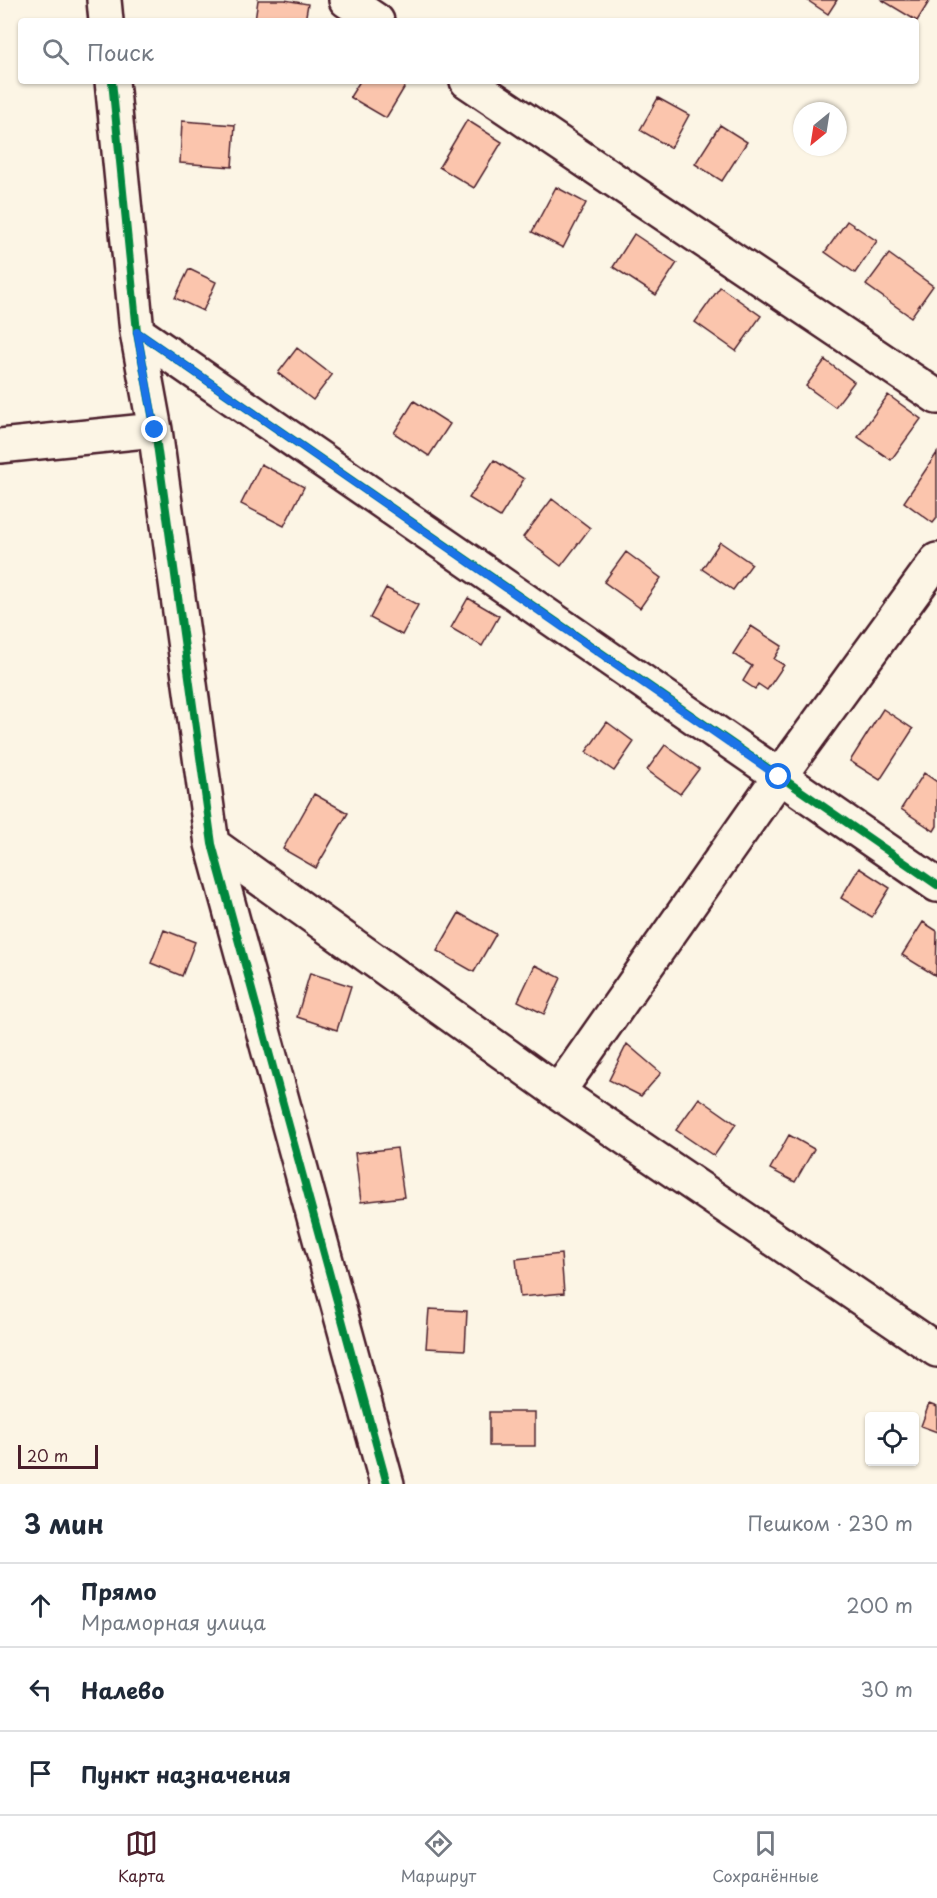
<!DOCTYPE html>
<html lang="ru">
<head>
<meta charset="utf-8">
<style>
  body { margin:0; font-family:"Playpen Sans",sans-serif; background:#f6f6f7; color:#1f2937 }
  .controls { position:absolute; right:18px; bottom:18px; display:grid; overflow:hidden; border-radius:6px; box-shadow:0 2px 4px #0004 }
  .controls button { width:54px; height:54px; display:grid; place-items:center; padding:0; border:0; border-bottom:2px solid #e0e1e3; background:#fff; color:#1f2937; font:30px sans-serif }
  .compass { position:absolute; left:793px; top:102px; width:54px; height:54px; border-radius:50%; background:#fff; box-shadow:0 2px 4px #0004; rotate:210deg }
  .scale { position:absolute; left:18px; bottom:15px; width:80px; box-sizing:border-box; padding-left:6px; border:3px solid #4a1f2b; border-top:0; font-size:16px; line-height:21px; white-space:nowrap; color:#4a1f2b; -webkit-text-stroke:4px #fcf5e5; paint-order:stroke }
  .stop { position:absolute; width:18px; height:18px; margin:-14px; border:4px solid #1a73e8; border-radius:50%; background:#fff }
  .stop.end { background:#1a73e8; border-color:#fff; box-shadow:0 2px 6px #0008 }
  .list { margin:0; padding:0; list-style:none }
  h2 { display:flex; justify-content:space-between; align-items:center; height:78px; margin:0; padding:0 24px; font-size:26px }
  h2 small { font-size:20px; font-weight:400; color:#747a83 }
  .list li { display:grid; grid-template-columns:39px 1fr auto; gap:18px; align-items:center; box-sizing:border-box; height:84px; padding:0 24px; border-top:2px solid #e0e1e3 }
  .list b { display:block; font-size:22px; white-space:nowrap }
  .list p { margin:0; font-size:20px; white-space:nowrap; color:#747a83 }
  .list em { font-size:20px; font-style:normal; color:#747a83 }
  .icon { flex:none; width:33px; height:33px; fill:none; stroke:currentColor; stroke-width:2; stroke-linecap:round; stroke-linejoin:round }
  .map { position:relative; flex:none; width:937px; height:1484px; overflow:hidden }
  .search { position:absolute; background:#fff; box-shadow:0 2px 4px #0004; left:18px; right:18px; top:18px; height:66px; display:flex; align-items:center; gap:15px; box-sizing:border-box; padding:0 21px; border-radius:6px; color:#747a83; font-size:22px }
  .sheet { height:330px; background:#fff }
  nav { display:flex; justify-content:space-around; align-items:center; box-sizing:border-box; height:84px; border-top:2px solid #e0e1e3; background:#fff; font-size:16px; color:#747a83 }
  nav a { display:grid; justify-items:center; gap:3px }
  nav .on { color:#4a1f2b }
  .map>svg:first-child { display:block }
  .building { fill:#fbc5ad; stroke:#4a1f2b; stroke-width:1.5 }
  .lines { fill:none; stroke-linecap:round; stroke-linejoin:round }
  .minor-casing { stroke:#4a1f2b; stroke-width:38 }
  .minor { stroke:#fcf5e5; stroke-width:33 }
  .cycleway-casing { stroke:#fcf5e5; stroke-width:11 }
  .cycleway { stroke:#00873e; stroke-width:8 }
  .route { stroke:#1a73e8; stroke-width:8 }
</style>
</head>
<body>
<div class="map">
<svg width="937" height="1484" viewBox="0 0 937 1484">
  <rect width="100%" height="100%" fill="#fcf5e5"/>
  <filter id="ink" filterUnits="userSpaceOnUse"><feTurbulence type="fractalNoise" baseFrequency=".0167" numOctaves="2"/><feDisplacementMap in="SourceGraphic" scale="12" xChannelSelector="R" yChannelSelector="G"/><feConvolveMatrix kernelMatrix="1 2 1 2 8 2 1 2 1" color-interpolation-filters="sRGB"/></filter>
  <g filter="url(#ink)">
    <path class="building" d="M 258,0 L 285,0 L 308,4 L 305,21 L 255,21 Z
      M 807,0 L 837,0 L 828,14 Z
      M 882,0 L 930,0 L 917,21 Z
      M 360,81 L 403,81 L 407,83 L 386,118 L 350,97 Z
      M 658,98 L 689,115 L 671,148 L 640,130 Z
      M 467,120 L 502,142 L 474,188 L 439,167 Z
      M 182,121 L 235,125 L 232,167 L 180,163 Z
      M 720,125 L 747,142 L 722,181 L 695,164 Z
      M 556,187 L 586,203 L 563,248 L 532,232 Z
      M 847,221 L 877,241 L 855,273 L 825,252 Z
      M 634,234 L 677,263 L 656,295 L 613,267 Z
      M 889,254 L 933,286 L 911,317 L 866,285 Z
      M 189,269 L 216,282 L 203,311 L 175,298 Z
      M 720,287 L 761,316 L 736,351 L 695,322 Z
      M 297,348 L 332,375 L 313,400 L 278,373 Z
      M 825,360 L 854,382 L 835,407 L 806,386 Z
      M 888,395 L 921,419 L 891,460 L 858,437 Z
      M 414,401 L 450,424 L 429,456 L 394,433 Z
      M 937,453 L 937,518 L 933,523 L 904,502 Z
      M 494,460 L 524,479 L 500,517 L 469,498 Z
      M 261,464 L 304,487 L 284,526 L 241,504 Z
      M 552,499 L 590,528 L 561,566 L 523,537 Z
      M 720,542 L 752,564 L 733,590 L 702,569 Z
      M 626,552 L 661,578 L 640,608 L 604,582 Z
      M 386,588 L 418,605 L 402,635 L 370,618 Z
      M 468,598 L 499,616 L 482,646 L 451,628 Z
      M 751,626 L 782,646 L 774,659 L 784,665 L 767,690 L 758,684 L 755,689 L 743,681 L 752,666 L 733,654 Z
      M 883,709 L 913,729 L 880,780 L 850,761 Z
      M 607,722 L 634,742 L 614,771 L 586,752 Z
      M 665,745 L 699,769 L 680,794 L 647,770 Z
      M 924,773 L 937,782 L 937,826 L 934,831 L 901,809 Z
      M 314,794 L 348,813 L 316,868 L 283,849 Z
      M 859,868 L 890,888 L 872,917 L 841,898 Z
      M 459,913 L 496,934 L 474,972 L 437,951 Z
      M 923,922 L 937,931 L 936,976 L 902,955 Z
      M 164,930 L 195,942 L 182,976 L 151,963 Z
      M 535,965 L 561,978 L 544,1014 L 518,1001 Z
      M 310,973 L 351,986 L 337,1030 L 297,1017 Z
      M 627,1044 L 661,1073 L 641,1096 L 609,1080 Z
      M 699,1098 L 736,1124 L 714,1156 L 676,1130 Z
      M 789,1135 L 814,1149 L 795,1182 L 770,1169 Z
      M 397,1148 L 404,1197 L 361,1202 L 355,1153 Z
      M 561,1254 L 564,1293 L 520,1297 L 516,1259 Z
      M 429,1309 L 467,1311 L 465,1350 L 426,1348 Z
      M 929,1404 L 937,1407 L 937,1432 L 921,1426 Z
      M 489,1412 L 535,1412 L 535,1446 L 489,1446 Z"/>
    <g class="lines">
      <defs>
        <path id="minor" d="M 104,0 L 106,21
          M 346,0 L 377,21
          M 112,81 L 137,332 L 155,430 L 212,844 L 387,1484
          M 467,81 L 937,397
          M 137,332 L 937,885
          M 0,446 L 155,430
          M 212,844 L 558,1092 L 937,1350
          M 558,1092 L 779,777 L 937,560"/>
      </defs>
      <use href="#minor" class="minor-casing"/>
      <use href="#minor" class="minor"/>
      <defs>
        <path id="cycleway" d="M 112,81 L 137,332 L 155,430 L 212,844 L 387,1484
          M 137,332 L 937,885"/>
      </defs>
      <use href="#cycleway" class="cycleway-casing"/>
      <use href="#cycleway" class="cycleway"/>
    </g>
  </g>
  <g class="lines" filter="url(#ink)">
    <path class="route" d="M 155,430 L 137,332 L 779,777"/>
  </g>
</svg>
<div class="controls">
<button><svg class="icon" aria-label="locate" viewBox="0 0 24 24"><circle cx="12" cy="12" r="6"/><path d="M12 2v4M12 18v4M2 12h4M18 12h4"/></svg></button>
</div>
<svg class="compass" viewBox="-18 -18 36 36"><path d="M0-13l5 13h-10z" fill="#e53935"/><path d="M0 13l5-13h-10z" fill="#747a83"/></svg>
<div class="scale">20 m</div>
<div class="stop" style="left:779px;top:777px"></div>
<div class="stop end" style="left:155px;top:430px"></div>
<div class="search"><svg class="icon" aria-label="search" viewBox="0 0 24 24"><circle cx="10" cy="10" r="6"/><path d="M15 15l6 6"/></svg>Поиск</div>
</div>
<section class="sheet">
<h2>3 мин<small>Пешком · 230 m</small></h2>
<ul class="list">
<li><svg class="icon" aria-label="ahead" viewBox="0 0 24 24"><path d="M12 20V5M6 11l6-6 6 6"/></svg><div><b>Прямо</b><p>Мраморная улица</p></div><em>200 m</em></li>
<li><svg class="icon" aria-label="left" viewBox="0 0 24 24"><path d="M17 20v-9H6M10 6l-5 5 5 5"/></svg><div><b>Налево</b></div><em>30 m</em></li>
<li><svg class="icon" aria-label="arrive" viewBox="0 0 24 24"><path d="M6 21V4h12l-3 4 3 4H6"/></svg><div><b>Пункт назначения</b></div></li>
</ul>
</section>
<nav>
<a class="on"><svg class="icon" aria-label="map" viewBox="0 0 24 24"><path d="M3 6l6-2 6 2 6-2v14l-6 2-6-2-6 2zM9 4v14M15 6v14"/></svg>Карта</a>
<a><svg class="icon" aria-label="directions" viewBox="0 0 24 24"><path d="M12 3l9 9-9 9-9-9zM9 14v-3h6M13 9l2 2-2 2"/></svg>Маршрут</a>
<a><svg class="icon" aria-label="saved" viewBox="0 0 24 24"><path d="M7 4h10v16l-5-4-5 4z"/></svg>Сохранённые</a>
</nav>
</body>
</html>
